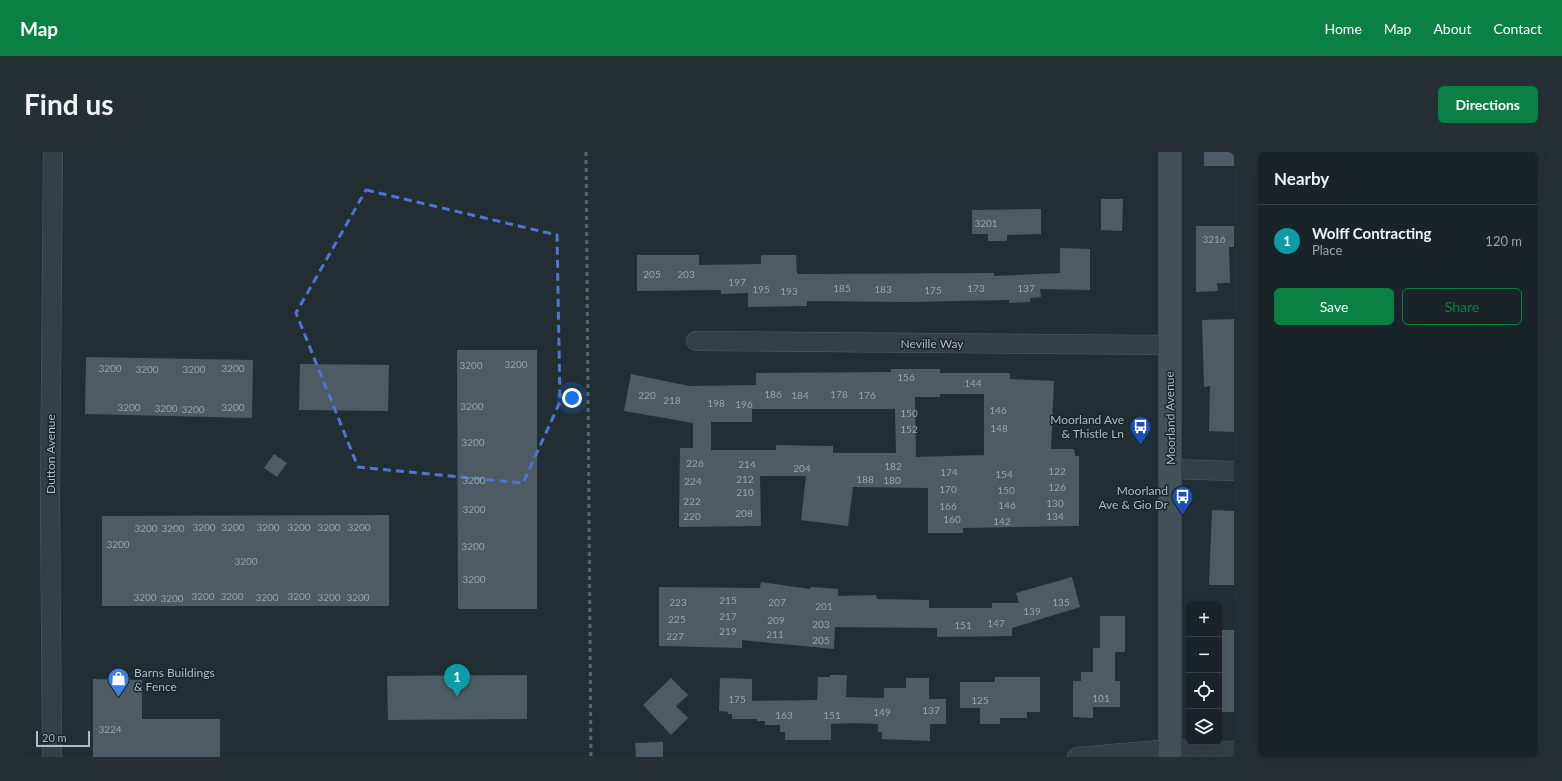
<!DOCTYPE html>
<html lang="en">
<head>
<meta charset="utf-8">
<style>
  body { margin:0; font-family:Lato,sans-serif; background:#262f34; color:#f1f3f6 }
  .controls { position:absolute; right:12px; bottom:12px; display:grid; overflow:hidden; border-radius:6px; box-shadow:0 4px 16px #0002 }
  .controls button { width:36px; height:36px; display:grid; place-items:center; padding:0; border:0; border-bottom:1px solid #374045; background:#192328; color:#f1f3f6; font:20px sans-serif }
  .scale { position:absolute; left:12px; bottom:10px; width:54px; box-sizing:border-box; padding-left:4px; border:2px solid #afbcc3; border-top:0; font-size:11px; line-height:14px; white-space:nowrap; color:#afbcc3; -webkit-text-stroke:3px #1a252a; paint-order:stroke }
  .you { position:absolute; left:548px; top:246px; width:14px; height:14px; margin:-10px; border:3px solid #fff; border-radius:50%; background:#1a73e8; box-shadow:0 0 0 6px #1a73e833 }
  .badge { display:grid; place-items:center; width:26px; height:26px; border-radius:50%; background:#0b8043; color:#fff; font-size:13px; font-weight:700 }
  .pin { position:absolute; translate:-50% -33px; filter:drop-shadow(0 1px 2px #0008) }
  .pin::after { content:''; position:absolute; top:21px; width:14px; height:12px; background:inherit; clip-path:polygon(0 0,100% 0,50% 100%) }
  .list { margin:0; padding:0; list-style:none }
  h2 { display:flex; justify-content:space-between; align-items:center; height:52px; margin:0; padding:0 16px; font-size:17px }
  h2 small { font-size:13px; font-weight:400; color:#9fa4a8 }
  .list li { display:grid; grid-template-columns:26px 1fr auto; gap:12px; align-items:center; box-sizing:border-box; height:72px; padding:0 16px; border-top:1px solid #374045 }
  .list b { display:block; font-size:15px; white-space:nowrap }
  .list p { margin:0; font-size:13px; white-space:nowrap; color:#9fa4a8 }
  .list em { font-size:13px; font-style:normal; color:#9fa4a8 }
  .actions { display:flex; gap:8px; padding:12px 16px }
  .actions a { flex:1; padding:9px 0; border:1px solid #0b8043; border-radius:6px; text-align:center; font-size:14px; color:#0b8043 }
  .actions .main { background:#0b8043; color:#fff }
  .icon { flex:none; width:22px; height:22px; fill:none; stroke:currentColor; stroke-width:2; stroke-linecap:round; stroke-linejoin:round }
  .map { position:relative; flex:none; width:1210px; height:605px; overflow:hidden; border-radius:6px }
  header { display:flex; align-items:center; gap:24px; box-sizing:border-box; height:56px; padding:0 20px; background:#0b8043; color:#fff }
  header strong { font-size:19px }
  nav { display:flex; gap:22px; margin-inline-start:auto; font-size:14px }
  .intro { display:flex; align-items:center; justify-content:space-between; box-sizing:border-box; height:96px; padding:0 24px }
  h1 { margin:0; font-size:28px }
  .button { padding:10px 18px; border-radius:6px; background:#0b8043; color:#fff; font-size:14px; font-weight:700 }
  main { display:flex; gap:24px; padding:0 24px }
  aside { flex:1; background:#192328; border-radius:6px; box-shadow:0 4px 16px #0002 }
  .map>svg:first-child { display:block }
  .building { fill:#4d5c64; fill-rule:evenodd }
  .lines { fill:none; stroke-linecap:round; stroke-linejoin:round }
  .street-casing { stroke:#525e64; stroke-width:20 }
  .secondary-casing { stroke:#525e64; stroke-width:23 }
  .street { stroke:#354046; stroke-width:19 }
  .secondary { stroke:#435159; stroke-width:22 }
  .rail { stroke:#57666d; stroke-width:3; stroke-dasharray:4 4; stroke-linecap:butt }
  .marked { fill:none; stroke:#5074d1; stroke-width:3; stroke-dasharray:8 5; stroke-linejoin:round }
  .labels { text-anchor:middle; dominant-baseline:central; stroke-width:3; stroke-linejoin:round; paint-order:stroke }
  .number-label { font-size:10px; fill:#96a4ab }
  .street-label { font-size:12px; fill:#afbcc3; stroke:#1a252a }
  .poi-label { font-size:12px; fill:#afbcc3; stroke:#1a252a; text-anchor:end }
</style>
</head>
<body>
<header>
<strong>Map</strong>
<nav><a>Home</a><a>Map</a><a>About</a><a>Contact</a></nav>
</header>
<div class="intro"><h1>Find us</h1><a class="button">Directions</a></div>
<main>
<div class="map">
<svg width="1210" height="605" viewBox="0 0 1210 605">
  <rect width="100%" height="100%" fill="#212f35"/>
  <path class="building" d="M 1180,0 L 1210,0 L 1210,14 L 1180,14 Z
    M 1077,47 L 1099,47 L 1098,79 L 1077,78 Z
    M 1017,57 L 1017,82 L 983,83 L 983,89 L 964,89 L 964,82 L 948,82 L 948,58 Z
    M 1172,74 L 1210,74 L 1210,95 L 1205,95 L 1206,131 L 1193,131 L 1194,139 L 1172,140 Z
    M 1036,96 L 1066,97 L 1066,138 L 1016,137 L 1017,145 L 1006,146 L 1006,150 L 985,151 L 985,148 L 885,150 L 783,149 L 783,154 L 724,155 L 724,141 L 697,142 L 697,138 L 613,139 L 613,103 L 675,103 L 675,113 L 737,112 L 737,103 L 772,103 L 773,122 L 970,121 L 970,124 L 1036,121 Z
    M 1210,167 L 1210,280 L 1185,279 L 1186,234 L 1180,235 L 1178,168 Z
    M 433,198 L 513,198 L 513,457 L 434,457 Z
    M 62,205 L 229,208 L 228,266 L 61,262 Z
    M 276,212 L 365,213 L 364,259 L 275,258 Z
    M 867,217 L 916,217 L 916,221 L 986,221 L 986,227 L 1030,229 L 1027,297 L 1050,297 L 1051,304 L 1055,304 L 1055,374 L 939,376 L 939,381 L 904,381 L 904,336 L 829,335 L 824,374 L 777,368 L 782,324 L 736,324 L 737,374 L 655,375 L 656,296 L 669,296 L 669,271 L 600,259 L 607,222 L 665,234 L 732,233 L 732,221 L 867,220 ZM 916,242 L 960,242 L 960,303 L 892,305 L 891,245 L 916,245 ZM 728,257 L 871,257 L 872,301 L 809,301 L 809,294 L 752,293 L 752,298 L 687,298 L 687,270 L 728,270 Z
    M 250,302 L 263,311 L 253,325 L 240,316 Z
    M 1188,358 L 1210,359 L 1210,433 L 1185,433 Z
    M 365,363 L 365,454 L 78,454 L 78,364 Z
    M 1048,425 L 1056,455 L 988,476 L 988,484 L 913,485 L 913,476 L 811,475 L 810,497 L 718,488 L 718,496 L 635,494 L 635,435 L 736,436 L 737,430 L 786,437 L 787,435 L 814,437 L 814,444 L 852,443 L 853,447 L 905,448 L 905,456 L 968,456 L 968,451 L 995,451 L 992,441 Z
    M 1076,464 L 1101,464 L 1101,500 L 1091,500 L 1091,529 L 1096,529 L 1096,555 L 1069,555 L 1069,566 L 1049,565 L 1049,529 L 1057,529 L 1057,520 L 1069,520 L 1069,496 L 1076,496 Z
    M 1195,478 L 1210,478 L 1210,560 L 1195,560 Z
    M 503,523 L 503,567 L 364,568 L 363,524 Z
    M 806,523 L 823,523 L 822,545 L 860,546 L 860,536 L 882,536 L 882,526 L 905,526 L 905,547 L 922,547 L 922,572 L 906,572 L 906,589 L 858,587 L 858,580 L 854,580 L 854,572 L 830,571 L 807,572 L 807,588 L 761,588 L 761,580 L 756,580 L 756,573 L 741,573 L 741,569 L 733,569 L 733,567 L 708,567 L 708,562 L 704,562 L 704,560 L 695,559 L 696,526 L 728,527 L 728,549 L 793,548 L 794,525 L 806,525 Z
    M 971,525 L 1016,525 L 1016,560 L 1003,560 L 1003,566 L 976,566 L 976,572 L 956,572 L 956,556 L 936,556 L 936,530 L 971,530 Z
    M 647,526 L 664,543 L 652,554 L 664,566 L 647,583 L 619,553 Z
    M 69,527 L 118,528 L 118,567 L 196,567 L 196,605 L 69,605 Z
    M 639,590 L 639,605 L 612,605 L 611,591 Z"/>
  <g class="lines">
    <defs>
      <path id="street" d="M 672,189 L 1145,193
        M 1147,317 L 1210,319
        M 28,605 L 26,346 L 29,0
        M 1053,605 L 1147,597 L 1210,599"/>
      <path id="secondary" d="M 1146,0 L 1146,605"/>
    </defs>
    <use href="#street" class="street-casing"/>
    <use href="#secondary" class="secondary-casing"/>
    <use href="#street" class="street"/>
    <use href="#secondary" class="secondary"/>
    <path class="rail" d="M 562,0 L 567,605"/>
  </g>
  <path class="marked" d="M 342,38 L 533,83 L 536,250 L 499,331 L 334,315 L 272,161 Z"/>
  <defs>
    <symbol id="bus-pin" viewBox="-11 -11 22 30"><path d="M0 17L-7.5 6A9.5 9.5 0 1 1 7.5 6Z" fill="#1a4fb4" stroke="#1a252a"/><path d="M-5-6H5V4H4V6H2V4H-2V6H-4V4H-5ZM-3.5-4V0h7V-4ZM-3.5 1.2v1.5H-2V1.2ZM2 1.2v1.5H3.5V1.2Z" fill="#fff"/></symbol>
    <symbol id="shop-pin" viewBox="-11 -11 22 30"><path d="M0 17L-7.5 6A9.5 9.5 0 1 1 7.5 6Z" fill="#3f7fe0" stroke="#1a252a"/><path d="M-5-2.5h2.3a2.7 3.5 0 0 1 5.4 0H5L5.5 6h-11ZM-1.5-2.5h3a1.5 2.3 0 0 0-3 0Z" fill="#fff"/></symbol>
  </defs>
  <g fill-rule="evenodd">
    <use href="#bus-pin" x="1104" y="262" width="25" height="34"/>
    <use href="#bus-pin" x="1146" y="332" width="25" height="34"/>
    <use href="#shop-pin" x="82" y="514" width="25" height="34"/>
  </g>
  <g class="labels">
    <g class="number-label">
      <text x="962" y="71">3201</text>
      <text x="1190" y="87">3216</text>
      <text x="628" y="122">205</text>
      <text x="662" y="122">203</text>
      <text x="713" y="130">197</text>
      <text x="818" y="136">185</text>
      <text x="952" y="136">173</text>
      <text x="1002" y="136">137</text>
      <text x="737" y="137">195</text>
      <text x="859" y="137">183</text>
      <text x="909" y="138">175</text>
      <text x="765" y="139">193</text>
      <text x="492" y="212">3200</text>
      <text x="447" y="213">3200</text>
      <text x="86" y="216">3200</text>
      <text x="209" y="216">3200</text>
      <text x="123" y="217">3200</text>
      <text x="170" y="217">3200</text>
      <text x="882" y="225">156</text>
      <text x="949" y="231">144</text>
      <text x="749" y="242">186</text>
      <text x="815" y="242">178</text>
      <text x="623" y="243">220</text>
      <text x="776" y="243">184</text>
      <text x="843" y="243">176</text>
      <text x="648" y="248">218</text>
      <text x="692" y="251">198</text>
      <text x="720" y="252">196</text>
      <text x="448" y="254">3200</text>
      <text x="105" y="255">3200</text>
      <text x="209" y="255">3200</text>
      <text x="142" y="256">3200</text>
      <text x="169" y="257">3200</text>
      <text x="974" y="258">146</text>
      <text x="885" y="261">150</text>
      <text x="975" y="276">148</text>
      <text x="885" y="277">152</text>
      <text x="449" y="290">3200</text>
      <text x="671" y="311">226</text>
      <text x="723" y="312">214</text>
      <text x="869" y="314">182</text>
      <text x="778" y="316">204</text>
      <text x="1033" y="319">122</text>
      <text x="925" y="320">174</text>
      <text x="980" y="322">154</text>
      <text x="721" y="327">212</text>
      <text x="841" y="327">188</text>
      <text x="450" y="328">3200</text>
      <text x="868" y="328">180</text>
      <text x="669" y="329">224</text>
      <text x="1033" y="335">126</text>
      <text x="924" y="337">170</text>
      <text x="982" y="338">150</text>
      <text x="721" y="340">210</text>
      <text x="668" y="349">222</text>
      <text x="1031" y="351">130</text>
      <text x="983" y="353">146</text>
      <text x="924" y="354">166</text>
      <text x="450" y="357">3200</text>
      <text x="720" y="361">208</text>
      <text x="668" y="364">220</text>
      <text x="1031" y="364">134</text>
      <text x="928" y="367">160</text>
      <text x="978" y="369">142</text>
      <text x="180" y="375">3200</text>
      <text x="209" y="375">3200</text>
      <text x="244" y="375">3200</text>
      <text x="275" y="375">3200</text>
      <text x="305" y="375">3200</text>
      <text x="335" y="375">3200</text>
      <text x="122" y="376">3200</text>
      <text x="149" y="376">3200</text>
      <text x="94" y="392">3200</text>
      <text x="449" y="394">3200</text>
      <text x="222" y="409">3200</text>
      <text x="450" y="427">3200</text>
      <text x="179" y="444">3200</text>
      <text x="208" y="444">3200</text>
      <text x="275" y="444">3200</text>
      <text x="121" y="445">3200</text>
      <text x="243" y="445">3200</text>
      <text x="305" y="445">3200</text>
      <text x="334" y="445">3200</text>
      <text x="148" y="446">3200</text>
      <text x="704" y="448">215</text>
      <text x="654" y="450">223</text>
      <text x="753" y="450">207</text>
      <text x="1037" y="450">135</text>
      <text x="800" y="454">201</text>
      <text x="1008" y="459">139</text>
      <text x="704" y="464">217</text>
      <text x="653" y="467">225</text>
      <text x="752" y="468">209</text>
      <text x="972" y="471">147</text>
      <text x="797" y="472">203</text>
      <text x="939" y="473">151</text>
      <text x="704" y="479">219</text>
      <text x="751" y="482">211</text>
      <text x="651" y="484">227</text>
      <text x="797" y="488">205</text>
      <text x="1077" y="546">101</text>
      <text x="713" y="547">175</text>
      <text x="956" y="548">125</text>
      <text x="907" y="558">137</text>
      <text x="858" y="560">149</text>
      <text x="760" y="563">163</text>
      <text x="808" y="563">151</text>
      <text x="86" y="577">3224</text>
    </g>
    <g class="street-label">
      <text x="908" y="191">Neville Way</text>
      <text transform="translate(1146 266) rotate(-91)">Moorland Avenue</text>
      <text transform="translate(26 302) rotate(-90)">Dutton Avenue</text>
    </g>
    <g class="poi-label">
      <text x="1100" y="267">Moorland Ave<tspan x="1100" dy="14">&amp; Thistle Ln</tspan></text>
      <text x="1144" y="338">Moorland<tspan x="1144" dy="14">Ave &amp; Gio Dr</tspan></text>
      <text x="110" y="520" text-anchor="start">Barns Buildings<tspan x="110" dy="14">&amp; Fence</tspan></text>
    </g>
  </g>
</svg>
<div class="controls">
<button>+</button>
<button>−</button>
<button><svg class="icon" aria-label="locate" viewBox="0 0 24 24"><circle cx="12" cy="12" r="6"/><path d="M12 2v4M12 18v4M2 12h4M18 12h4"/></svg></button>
<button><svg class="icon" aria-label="layers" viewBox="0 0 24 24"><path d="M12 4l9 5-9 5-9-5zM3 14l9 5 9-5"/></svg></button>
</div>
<div class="scale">20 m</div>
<div class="you"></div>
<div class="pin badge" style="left:433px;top:545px;background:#0f9aa8">1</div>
</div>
<aside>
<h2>Nearby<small></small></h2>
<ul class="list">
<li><span class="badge" style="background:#0f9aa8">1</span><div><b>Wolff Contracting</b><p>Place</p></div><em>120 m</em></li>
</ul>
<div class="actions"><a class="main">Save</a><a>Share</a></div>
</aside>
</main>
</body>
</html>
